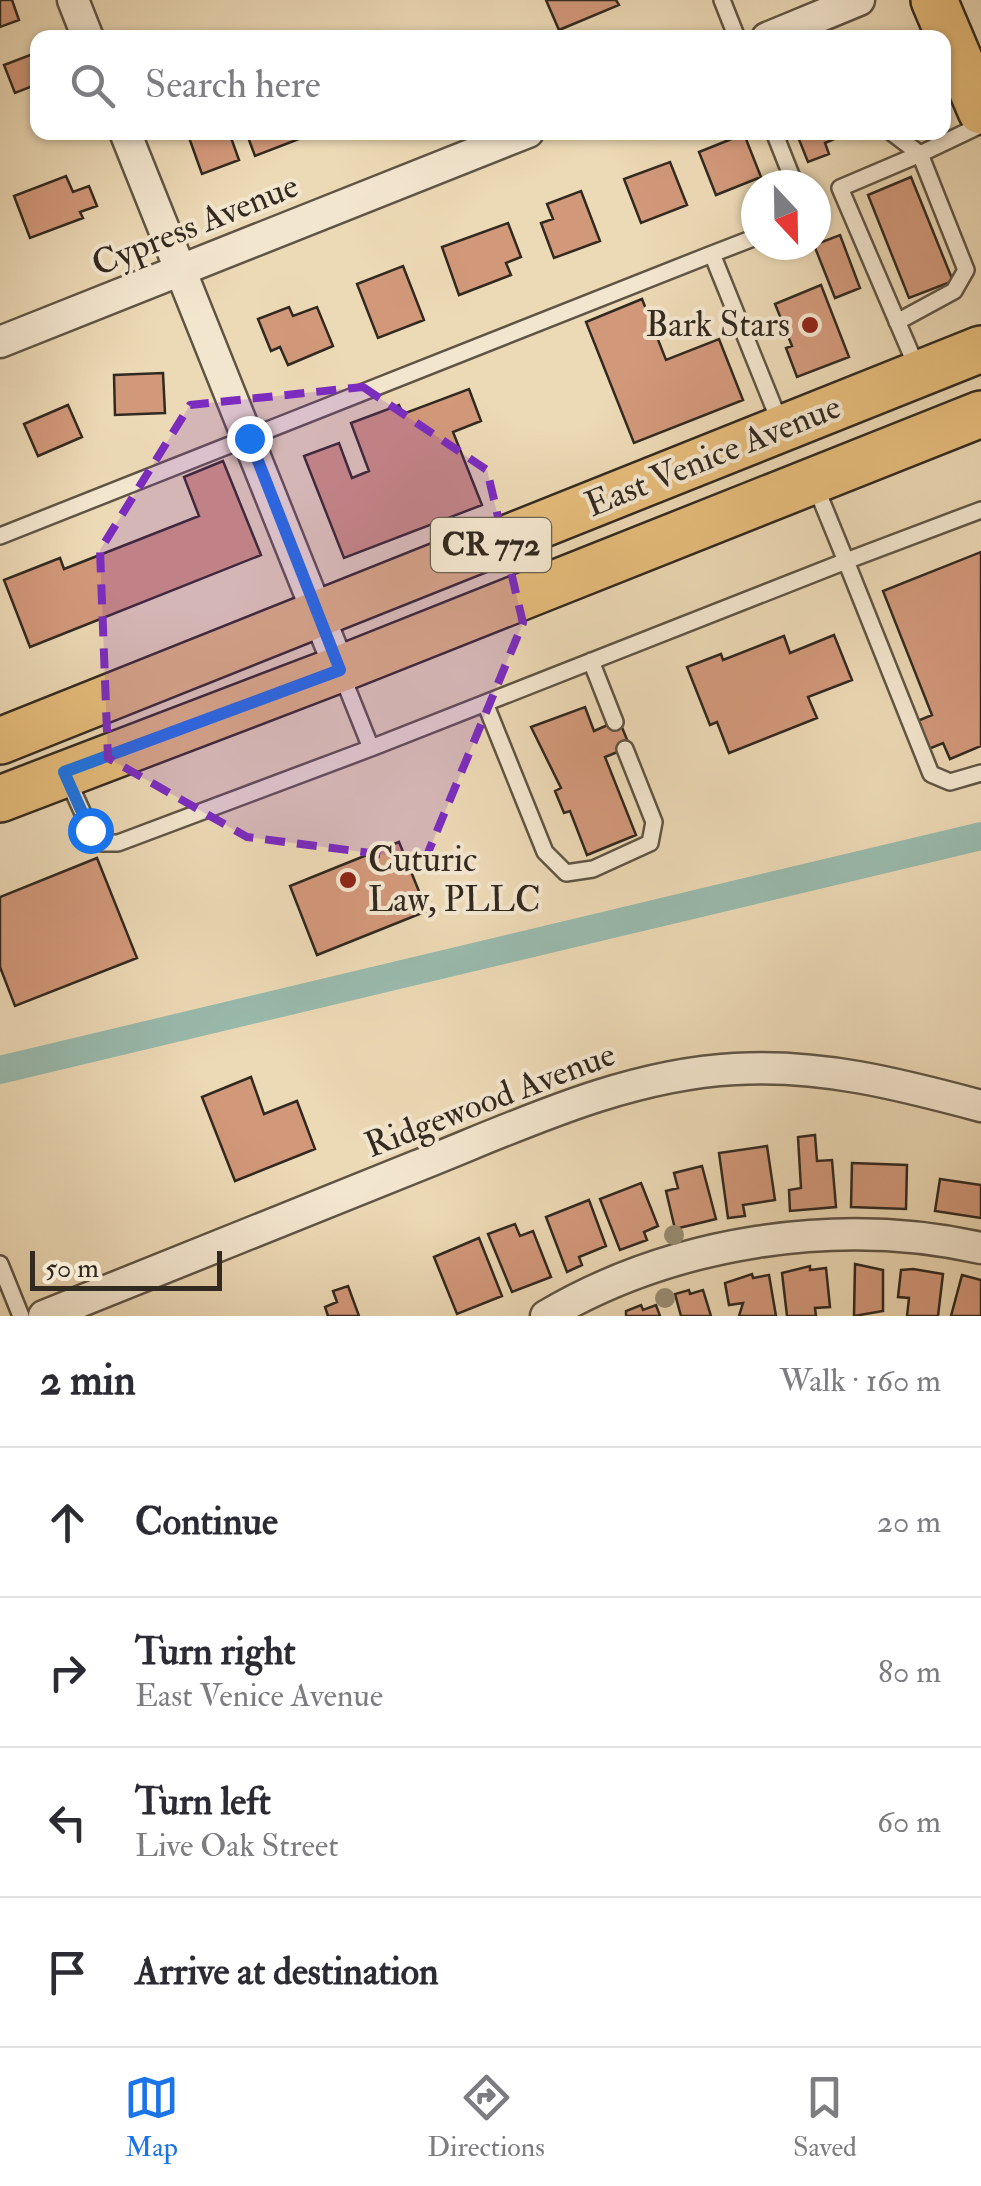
<!DOCTYPE html>
<html lang="en">
<head>
<meta charset="utf-8">
<style>
  body { margin:0; font-family:"IM FELL Double Pica",serif; background:#f7f7f7; color:#2b2b33 }
  .compass { position:absolute; left:741px; top:170px; width:90px; height:90px; border-radius:50%; background:#fff; box-shadow:0 2px 8px #0004; rotate:158deg }
  .scale { position:absolute; left:30px; bottom:25px; width:192px; box-sizing:border-box; padding-left:10px; border:5px solid #322920; border-top:0; font-size:28px; line-height:35px; white-space:nowrap; color:#322920; -webkit-text-stroke:8px #f3e6cf; paint-order:stroke }
  .stop { position:absolute; width:30px; height:30px; margin:-22px; border:8px solid #1a73e8; border-radius:50%; background:#fff }
  .stop.end { background:#1a73e8; border-color:#fff; box-shadow:0 2px 10px #0008 }
  .list { margin:0; padding:0; list-style:none }
  h2 { display:flex; justify-content:space-between; align-items:center; height:130px; margin:0; padding:0 40px; font-size:42px }
  h2 small { font-size:32px; font-weight:400; color:#7c7c81 }
  .list li { display:grid; grid-template-columns:65px 1fr auto; gap:30px; align-items:center; box-sizing:border-box; height:150px; padding:0 40px; border-top:2px solid #e1e1e2 }
  .list b { display:block; font-size:38px; white-space:nowrap }
  .list p { margin:0; font-size:32px; white-space:nowrap; color:#7c7c81 }
  .list em { font-size:32px; font-style:normal; color:#7c7c81 }
  .icon { flex:none; width:55px; height:55px; fill:none; stroke:currentColor; stroke-width:2; stroke-linecap:round; stroke-linejoin:round }
  .map { position:relative; flex:none; width:981px; height:1316px; overflow:hidden }
  .search { position:absolute; background:#fff; box-shadow:0 2px 8px #0004; left:30px; right:30px; top:30px; height:110px; display:flex; align-items:center; gap:25px; box-sizing:border-box; padding:0 35px; border-radius:20px; color:#7c7c81; font-size:38px }
  .sheet { height:730px; background:#fff }
  nav { display:flex; justify-content:space-around; align-items:center; box-sizing:border-box; height:140px; border-top:2px solid #e1e1e2; background:#fff; font-size:28px; color:#7c7c81 }
  nav a { display:grid; justify-items:center; gap:5px }
  nav .on { color:#1a73e8 }
  .map>svg:first-child { display:block }
  .lines { fill:none; stroke-linecap:round; stroke-linejoin:round }
  .canal { stroke:#99baad; stroke-width:28 }
  .building { fill:#d2987a; stroke:#322920; stroke-width:2.5 }
  .service-casing { stroke:#605545; stroke-width:20 }
  .minor-casing { stroke:#605545; stroke-width:35 }
  .primary-casing { stroke:#322920; stroke-width:50 }
  .service { stroke:#f3e6cf; stroke-width:15 }
  .minor { stroke:#f3e6cf; stroke-width:30 }
  .primary { stroke:#e6bc7a; stroke-width:45 }
  .tree { fill:#988d72 }
  .route { stroke:#1a73e8; stroke-width:12 }
  .marked { fill:#7b2cbf; fill-opacity:0.2; stroke:#7b2cbf; stroke-width:8; stroke-dasharray:20 12; stroke-linejoin:round }
  .poi-dot { fill:#8f2418; stroke:#f3e6cf; stroke-width:4 }
  .labels { text-anchor:middle; dominant-baseline:central; stroke-width:8; stroke-linejoin:round; paint-order:stroke }
  .shield { fill:#f3e6cf; stroke:#6c6254; stroke-width:2.5 }
  .shield-label { font-size:32px; font-weight:bold; fill:#322920 }
  .street-label { font-size:35px; fill:#322920; stroke:#f3e6cf }
  .poi-label { font-size:35px; fill:#322920; stroke:#f3e6cf; text-anchor:end }
</style>
</head>
<body>
<div class="map">
<svg width="981" height="1316" viewBox="0 0 981 1316">
  <rect width="100%" height="100%" fill="#ecd9b5"/>
  <filter id="stains"><feTurbulence type="fractalNoise" baseFrequency=".002" numOctaves="4"/><feColorMatrix values="0 0 0 0 .2 0 0 0 0 .09 0 0 0 0 .02 0 0 0 .5 -.17"/></filter>
  <radialGradient id="worn" r=".72"><stop offset=".6" stop-color="#630" stop-opacity="0"/><stop offset="1" stop-color="#630" stop-opacity=".3"/></radialGradient>
  <g class="lines">
    <path class="canal" d="M 0,1070 L 981,836"/>
  </g>
  <path class="building" d="M 0,0 L 12,0 L 19,20 L 0,27 Z
    M 546,0 L 616,0 L 619,5 L 559,30 Z
    M 38,52 L 38,84 L 15,93 L 4,65 Z
    M 187,132 L 229,132 L 239,160 L 202,174 Z
    M 246,132 L 317,132 L 255,156 Z
    M 796,132 L 831,132 L 834,139 L 825,143 L 829,154 L 808,162 Z
    M 744,134 L 761,177 L 716,195 L 699,152 Z
    M 670,162 L 687,205 L 641,223 L 624,179 Z
    M 66,176 L 73,192 L 89,186 L 97,206 L 80,212 L 83,218 L 30,238 L 14,196 Z
    M 911,177 L 953,281 L 909,298 L 868,195 Z
    M 581,191 L 600,241 L 554,258 L 541,223 L 553,219 L 547,204 Z
    M 508,223 L 521,257 L 506,263 L 511,275 L 459,295 L 442,247 Z
    M 840,235 L 860,288 L 835,298 L 814,245 Z
    M 403,266 L 424,320 L 378,338 L 357,284 Z
    M 821,285 L 849,357 L 797,377 L 786,348 L 792,346 L 775,304 Z
    M 642,299 L 666,360 L 719,339 L 743,400 L 634,443 L 586,322 Z
    M 289,307 L 293,316 L 317,307 L 333,346 L 288,365 L 280,347 L 271,351 L 258,319 Z
    M 163,373 L 165,413 L 115,415 L 114,375 Z
    M 469,389 L 481,421 L 453,432 L 482,505 L 344,558 L 304,456 L 339,443 L 352,478 L 369,471 L 351,423 L 399,405 L 403,414 Z
    M 68,405 L 82,437 L 38,456 L 24,424 Z
    M 223,461 L 261,555 L 30,647 L 4,580 L 60,558 L 64,569 L 199,516 L 184,477 Z
    M 981,552 L 981,746 L 950,759 L 943,743 L 926,750 L 915,722 L 932,715 L 883,591 Z
    M 834,635 L 852,680 L 808,697 L 817,718 L 729,753 L 717,722 L 710,725 L 687,667 L 721,654 L 723,660 L 784,636 L 790,653 Z
    M 585,707 L 594,731 L 619,720 L 630,747 L 605,757 L 636,835 L 587,855 L 570,811 L 564,813 L 555,791 L 561,788 L 531,727 Z
    M 399,842 L 427,911 L 317,955 L 290,886 Z
    M 97,858 L 137,958 L 15,1006 L 0,967 L 0,897 Z
    M 251,1077 L 264,1114 L 297,1101 L 315,1149 L 235,1181 L 202,1097 Z
    M 815,1135 L 817,1161 L 832,1160 L 836,1207 L 790,1211 L 789,1190 L 801,1188 L 798,1137 Z
    M 767,1146 L 775,1200 L 743,1205 L 745,1216 L 728,1218 L 719,1153 Z
    M 852,1163 L 907,1165 L 906,1209 L 851,1207 Z
    M 702,1166 L 716,1219 L 675,1229 L 666,1191 L 678,1188 L 674,1173 Z
    M 940,1179 L 981,1185 L 981,1218 L 935,1211 Z
    M 641,1183 L 658,1226 L 644,1232 L 647,1240 L 620,1250 L 600,1199 Z
    M 589,1200 L 606,1246 L 579,1257 L 582,1265 L 567,1272 L 546,1217 Z
    M 515,1224 L 520,1236 L 533,1231 L 551,1277 L 512,1292 L 488,1234 Z
    M 479,1238 L 502,1296 L 457,1314 L 434,1257 Z
    M 855,1264 L 883,1270 L 883,1311 L 854,1316 Z
    M 810,1266 L 810,1270 L 826,1268 L 830,1307 L 815,1308 L 816,1316 L 787,1316 L 782,1273 Z
    M 913,1269 L 943,1274 L 938,1316 L 907,1316 L 909,1298 L 898,1297 L 901,1270 Z
    M 752,1274 L 753,1278 L 769,1275 L 776,1316 L 739,1316 L 743,1303 L 729,1305 L 725,1283 Z
    M 962,1275 L 981,1280 L 981,1316 L 951,1316 Z
    M 348,1286 L 359,1316 L 328,1316 L 325,1307 L 337,1302 L 333,1291 Z
    M 689,1290 L 690,1294 L 703,1290 L 711,1316 L 681,1316 L 675,1294 Z
    M 641,1305 L 643,1310 L 656,1305 L 660,1316 L 626,1316 L 626,1311 Z"/>
  <g class="lines">
    <defs>
      <path id="service" d="M 722,0 L 737,38
        M 774,132 L 795,185
        M 891,132 L 920,154 L 981,125
        M 712,254 L 756,237
        M 897,322 L 954,291 L 966,270 L 920,154 L 840,188 L 918,370
        M 981,510 L 846,561 L 931,774 L 950,782 L 981,773
        M 0,536 L 712,254 L 781,425
        M 591,661 L 615,722
        M 341,673 L 371,748 L 846,561 L 815,485
        M 485,703 L 545,852 L 566,873 L 593,869 L 650,843 L 654,822 L 625,749
        M 66,776 L 91,831 L 102,843 L 118,843 L 371,748
        M 0,1264 L 21,1316"/>
      <path id="minor" d="M 73,0 L 88,38
        M 767,38 L 859,0
        M 125,132 L 340,669
        M 0,342 L 528,132
        M 44,1316 C 169,1266 293,1216 417,1166 C 520,1125 623,1075 735,1069 C 821,1064 899,1084 981,1106
        M 546,1316 C 673,1241 838,1216 981,1248"/>
      <path id="primary" d="M 934,0 L 981,111
        M 0,741 L 981,349
        M 0,799 L 340,669 L 981,414"/>
    </defs>
    <use href="#service" class="service-casing"/>
    <use href="#minor" class="minor-casing"/>
    <use href="#primary" class="primary-casing"/>
    <use href="#service" class="service"/>
    <use href="#minor" class="minor"/>
    <use href="#primary" class="primary"/>
  </g>
  <g class="tree">
    <circle cx="674" cy="1235" r="10"/>
    <circle cx="665" cy="1298" r="10"/>
  </g>
  <g class="lines">
    <path class="route" d="M 90,830 L 64,772 L 340,670 L 249,438"/>
  </g>
  <path class="marked" d="M 363,387 L 487,470 L 523,623 L 425,860 L 247,837 L 108,758 L 100,550 L 190,405 Z"/>
  <g class="poi-dot">
    <circle cx="810" cy="325" r="10"/>
    <circle cx="348" cy="880" r="10"/>
  </g>
  <g class="labels">
    <rect class="shield" x="431" y="518" width="120" height="54" rx="8"/>
    <g class="shield-label">
      <text x="491" y="545">CR 772</text>
    </g>
    <g class="street-label">
      <text transform="translate(195 225) rotate(-22)">Cypress Avenue</text>
      <text transform="translate(713 456) rotate(-22)">East Venice Avenue</text>
      <text transform="translate(490 1100) rotate(-21)">Ridgewood Avenue</text>
    </g>
    <g class="poi-label">
      <text x="790" y="325">Bark Stars</text>
      <text x="368" y="860" text-anchor="start">Cuturic<tspan x="368" dy="40">Law, PLLC</tspan></text>
    </g>
  </g>
  <rect width="100%" height="100%" filter="url(#stains)"/>
  <rect width="100%" height="100%" fill="url(#worn)"/>
</svg>
<svg class="compass" viewBox="-18 -18 36 36"><path d="M0-13l5 13h-10z" fill="#e53935"/><path d="M0 13l5-13h-10z" fill="#7c7c81"/></svg>
<div class="scale">50 m</div>
<div class="stop" style="left:90px;top:830px"></div>
<div class="stop end" style="left:249px;top:438px"></div>
<div class="search"><svg class="icon" aria-label="search" viewBox="0 0 24 24"><circle cx="10" cy="10" r="6"/><path d="M15 15l6 6"/></svg>Search here</div>
</div>
<section class="sheet">
<h2>2 min<small>Walk · 160 m</small></h2>
<ul class="list">
<li><svg class="icon" aria-label="ahead" viewBox="0 0 24 24"><path d="M12 20V5M6 11l6-6 6 6"/></svg><div><b>Continue</b></div><em>20 m</em></li>
<li><svg class="icon" aria-label="right" viewBox="0 0 24 24"><path d="M7 20v-9h11M14 6l5 5-5 5"/></svg><div><b>Turn right</b><p>East Venice Avenue</p></div><em>80 m</em></li>
<li><svg class="icon" aria-label="left" viewBox="0 0 24 24"><path d="M17 20v-9H6M10 6l-5 5 5 5"/></svg><div><b>Turn left</b><p>Live Oak Street</p></div><em>60 m</em></li>
<li><svg class="icon" aria-label="arrive" viewBox="0 0 24 24"><path d="M6 21V4h12l-3 4 3 4H6"/></svg><div><b>Arrive at destination</b></div></li>
</ul>
</section>
<nav>
<a class="on"><svg class="icon" aria-label="map" viewBox="0 0 24 24"><path d="M3 6l6-2 6 2 6-2v14l-6 2-6-2-6 2zM9 4v14M15 6v14"/></svg>Map</a>
<a><svg class="icon" aria-label="directions" viewBox="0 0 24 24"><path d="M12 3l9 9-9 9-9-9zM9 14v-3h6M13 9l2 2-2 2"/></svg>Directions</a>
<a><svg class="icon" aria-label="saved" viewBox="0 0 24 24"><path d="M7 4h10v16l-5-4-5 4z"/></svg>Saved</a>
</nav>
</body>
</html>
